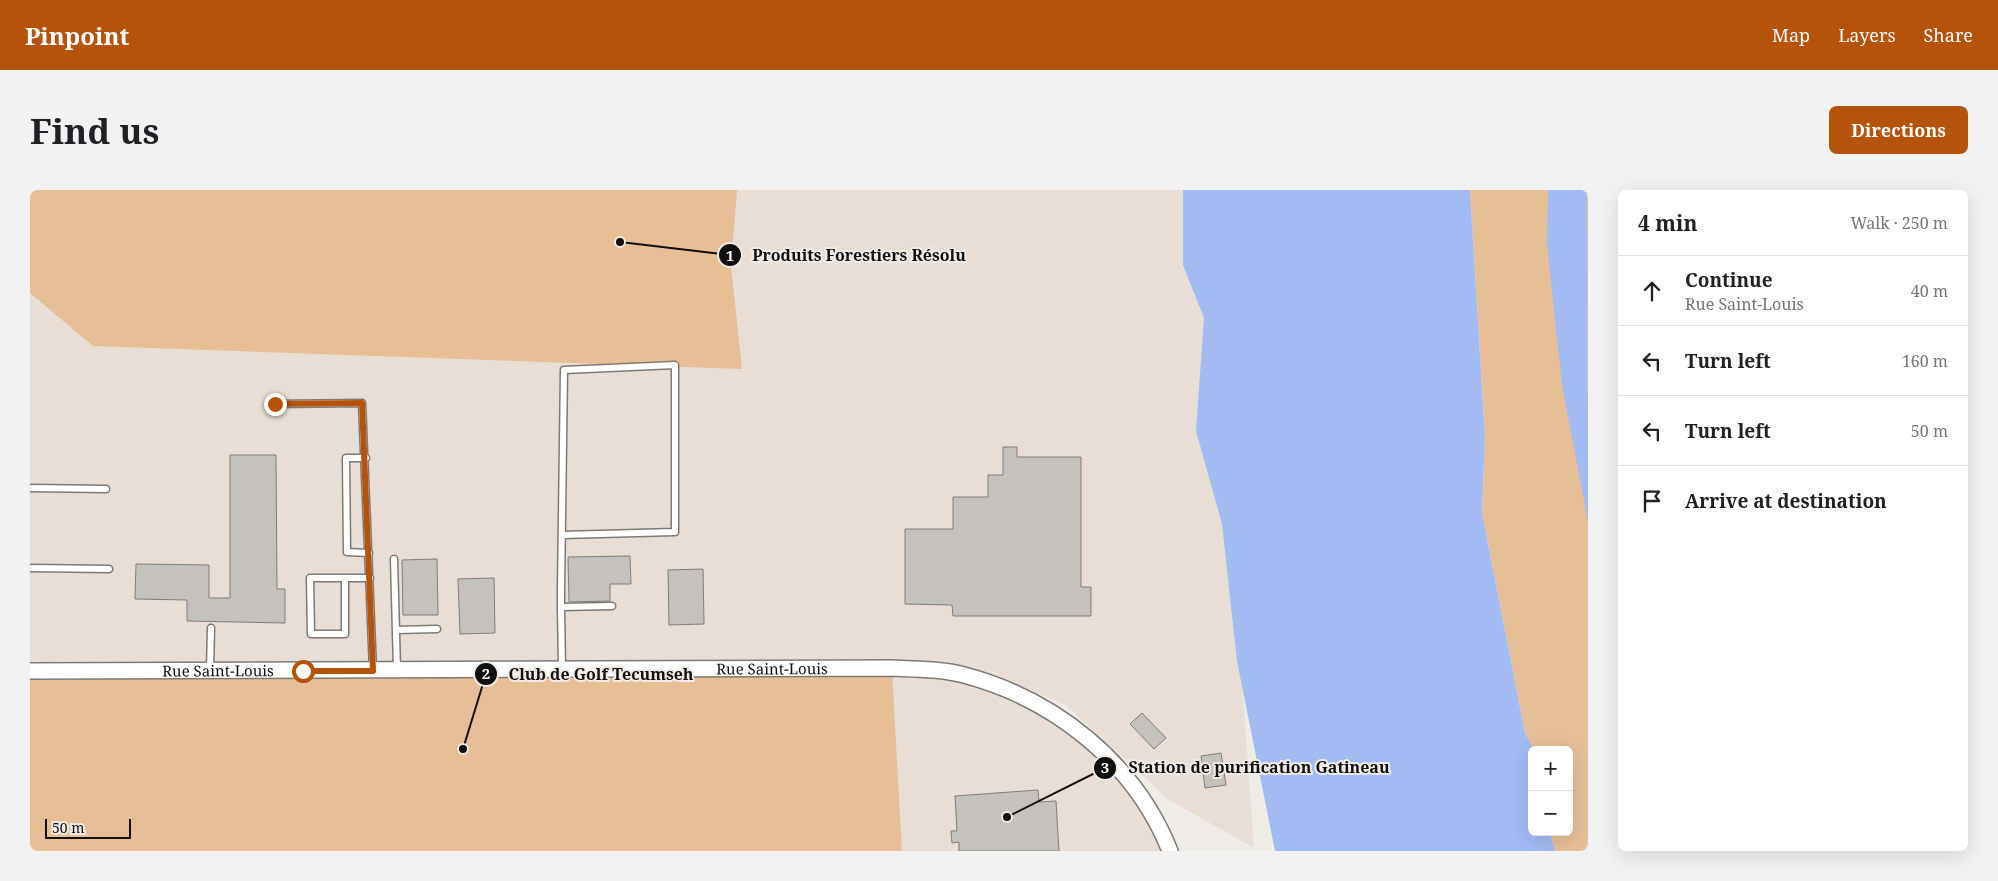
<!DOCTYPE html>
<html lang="en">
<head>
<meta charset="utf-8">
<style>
  body { margin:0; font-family:"Noto Serif",serif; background:#f2f2f2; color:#202124 }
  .controls { position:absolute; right:15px; bottom:15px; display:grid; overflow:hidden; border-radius:8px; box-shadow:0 5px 20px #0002 }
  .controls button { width:45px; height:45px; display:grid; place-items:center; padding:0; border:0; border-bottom:1px solid #e0e0e0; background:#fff; color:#202124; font:25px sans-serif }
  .scale { position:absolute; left:15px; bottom:12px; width:86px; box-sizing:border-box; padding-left:5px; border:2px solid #11100f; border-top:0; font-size:14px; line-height:18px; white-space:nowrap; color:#11100f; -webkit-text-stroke:4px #efebe7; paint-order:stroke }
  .stop { position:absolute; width:15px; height:15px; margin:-11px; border:4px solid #b45309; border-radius:50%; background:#fff }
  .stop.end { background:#b45309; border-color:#fff; box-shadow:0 1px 5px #0008 }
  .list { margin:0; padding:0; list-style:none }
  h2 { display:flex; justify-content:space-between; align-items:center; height:65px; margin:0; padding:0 20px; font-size:21px }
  h2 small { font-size:16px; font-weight:400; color:#757577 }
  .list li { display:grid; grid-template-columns:32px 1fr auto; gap:15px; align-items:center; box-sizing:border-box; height:70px; padding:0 20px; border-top:1px solid #e0e0e0 }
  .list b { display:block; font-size:19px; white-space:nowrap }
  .list p { margin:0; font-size:16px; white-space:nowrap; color:#757577 }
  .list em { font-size:16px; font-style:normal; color:#757577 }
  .icon { flex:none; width:28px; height:28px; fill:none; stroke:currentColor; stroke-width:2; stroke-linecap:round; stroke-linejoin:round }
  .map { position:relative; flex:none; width:1558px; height:661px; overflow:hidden; border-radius:8px }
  header { display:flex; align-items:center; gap:30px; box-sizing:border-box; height:70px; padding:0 25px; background:#b45309; color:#fff }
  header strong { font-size:24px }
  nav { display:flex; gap:28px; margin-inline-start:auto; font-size:18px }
  .intro { display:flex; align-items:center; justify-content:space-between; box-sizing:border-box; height:120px; padding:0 30px }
  h1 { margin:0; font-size:35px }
  .button { padding:12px 22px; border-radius:8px; background:#b45309; color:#fff; font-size:18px; font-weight:700 }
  main { display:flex; gap:30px; padding:0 30px }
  aside { flex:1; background:#fff; border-radius:8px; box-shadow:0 5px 20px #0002 }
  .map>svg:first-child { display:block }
  .built { fill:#e8ded5 }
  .green { fill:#e6bf97 }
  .water { fill:#a2bbf3 }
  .building { fill:#c5c2be; stroke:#7f7c79 }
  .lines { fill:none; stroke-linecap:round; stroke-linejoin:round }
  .service-casing { stroke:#7d7a76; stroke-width:9 }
  .tertiary-casing { stroke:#7d7a76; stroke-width:18 }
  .service { stroke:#fff; stroke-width:6 }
  .tertiary { stroke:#fff; stroke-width:15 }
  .route { stroke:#b45309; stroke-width:6 }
  .labels { text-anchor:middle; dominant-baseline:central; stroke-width:4; stroke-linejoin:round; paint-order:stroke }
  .street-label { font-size:15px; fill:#11100f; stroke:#efebe7 }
  .leader { fill:none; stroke:#11100f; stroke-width:2 }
  .callout-dot { fill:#11100f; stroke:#efebe7; stroke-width:2 }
  .mark-label { font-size:15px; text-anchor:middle; font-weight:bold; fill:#fff }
  .callout-label { font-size:16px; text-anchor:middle; font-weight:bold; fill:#11100f; stroke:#efebe7; stroke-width:4; stroke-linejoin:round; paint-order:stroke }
</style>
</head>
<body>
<header>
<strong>Pinpoint</strong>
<nav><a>Map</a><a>Layers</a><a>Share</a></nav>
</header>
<div class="intro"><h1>Find us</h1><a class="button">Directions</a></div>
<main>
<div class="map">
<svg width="1558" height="661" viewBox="0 0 1558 661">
  <rect width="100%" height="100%" fill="#efebe7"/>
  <path class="built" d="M 0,0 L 1166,0 L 1210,465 L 1224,658 L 1139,610 L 1036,515 L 965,485 L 907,470 L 866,477 L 957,492 L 1070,559 L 1140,661 L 872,661 L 864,508 L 0,481 Z"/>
  <path class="green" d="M 0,0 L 707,0 L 701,76 L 712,179 L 63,156 L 0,103 Z
    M 1440,0 L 1558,0 L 1558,661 L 1525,661 L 1520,642 L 1539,642 L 1539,560 L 1504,560 L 1495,543 L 1452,323 L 1455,248 Z
    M 862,478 L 872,661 L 0,661 L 0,481 Z"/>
  <path class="water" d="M 1153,0 L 1440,0 L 1455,248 L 1452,323 L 1495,543 L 1504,560 L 1502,560 L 1502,642 L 1520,642 L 1525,661 L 1245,661 L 1207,471 L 1192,334 L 1166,241 L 1174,128 L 1153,75 Z
    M 1518,0 L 1557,0 L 1558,331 L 1532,196 L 1517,54 Z"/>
  <path class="building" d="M 973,257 L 987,257 L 987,267 L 1051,267 L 1051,397 L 1061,397 L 1061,426 L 923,426 L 922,415 L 875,414 L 875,339 L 923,339 L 923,307 L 958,307 L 958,285 L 973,285 Z
    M 200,265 L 246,265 L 247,399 L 255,399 L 255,433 L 157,431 L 157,410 L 105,409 L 106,374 L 179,375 L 179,408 L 200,408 Z
    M 600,366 L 601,394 L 580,394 L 580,411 L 539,412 L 538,367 Z
    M 407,369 L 408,425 L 373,425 L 372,370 Z
    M 673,379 L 674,434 L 639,435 L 638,380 Z
    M 464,388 L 465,443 L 430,444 L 428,389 Z
    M 1112,523 L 1136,548 L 1124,559 L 1100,534 Z
    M 1191,563 L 1196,595 L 1175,598 L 1171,566 Z
    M 1008,600 L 1009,612 L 1026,611 L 1029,661 L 929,661 L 929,652 L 922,653 L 921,641 L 927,641 L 925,606 Z"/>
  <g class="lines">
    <defs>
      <path id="service" d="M 245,214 L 332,213 L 343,480
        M 336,268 L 316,268 L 317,362 L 339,363
        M 0,298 L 76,299
        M 364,369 L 367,480
        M 0,378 L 79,379
        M 315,388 L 315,444 L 281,444 L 280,388 L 340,388
        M 531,417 L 531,399 L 534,180 L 645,175 L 645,342 L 532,345
        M 366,440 L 407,439
        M 532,479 L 531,417 L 582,416
        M 180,480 L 181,438"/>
      <g id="tertiary">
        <path id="s1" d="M 0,481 L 862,478 C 886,479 911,479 934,485 C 1025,509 1105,573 1140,661"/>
      </g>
    </defs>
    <use href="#service" class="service-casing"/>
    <use href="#tertiary" class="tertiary-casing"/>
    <use href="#service" class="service"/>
    <use href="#tertiary" class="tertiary"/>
  </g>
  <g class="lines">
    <path class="route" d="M 245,214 L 332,213 L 343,481 L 273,481"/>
  </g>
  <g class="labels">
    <g class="street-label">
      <text stroke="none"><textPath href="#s1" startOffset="742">Rue Saint-Louis</textPath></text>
      <text stroke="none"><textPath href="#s1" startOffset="188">Rue Saint-Louis</textPath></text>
    </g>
  </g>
  <path class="leader" d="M590 52L700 65M433 559L456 484M977 627L1075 578"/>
  <g class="callout-dot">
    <circle cx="590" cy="52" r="5"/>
    <circle cx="433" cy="559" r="5"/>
    <circle cx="977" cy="627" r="5"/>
    <circle cx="700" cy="65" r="12"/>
    <circle cx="456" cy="484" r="12"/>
    <circle cx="1075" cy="578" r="12"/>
  </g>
  <g class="mark-label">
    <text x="700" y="71">1</text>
    <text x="456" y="489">2</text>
    <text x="1075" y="583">3</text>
  </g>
  <g class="callout-label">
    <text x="829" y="71">Produits Forestiers Résolu</text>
    <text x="571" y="490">Club de Golf Tecumseh</text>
    <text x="1229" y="583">Station de purification Gatineau</text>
  </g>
</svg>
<div class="controls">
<button>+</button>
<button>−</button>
</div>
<div class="scale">50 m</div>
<div class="stop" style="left:273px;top:481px"></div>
<div class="stop end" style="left:245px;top:214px"></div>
</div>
<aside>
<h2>4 min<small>Walk · 250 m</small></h2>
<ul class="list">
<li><svg class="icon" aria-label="ahead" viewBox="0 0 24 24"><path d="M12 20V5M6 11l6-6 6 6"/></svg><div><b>Continue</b><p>Rue Saint-Louis</p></div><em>40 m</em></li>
<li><svg class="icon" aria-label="left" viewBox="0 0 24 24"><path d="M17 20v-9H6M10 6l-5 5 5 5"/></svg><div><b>Turn left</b></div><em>160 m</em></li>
<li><svg class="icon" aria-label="left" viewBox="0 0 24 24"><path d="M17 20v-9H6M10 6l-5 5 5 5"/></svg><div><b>Turn left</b></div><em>50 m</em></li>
<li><svg class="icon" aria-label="arrive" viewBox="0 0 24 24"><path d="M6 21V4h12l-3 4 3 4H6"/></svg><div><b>Arrive at destination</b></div></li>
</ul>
</aside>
</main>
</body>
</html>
